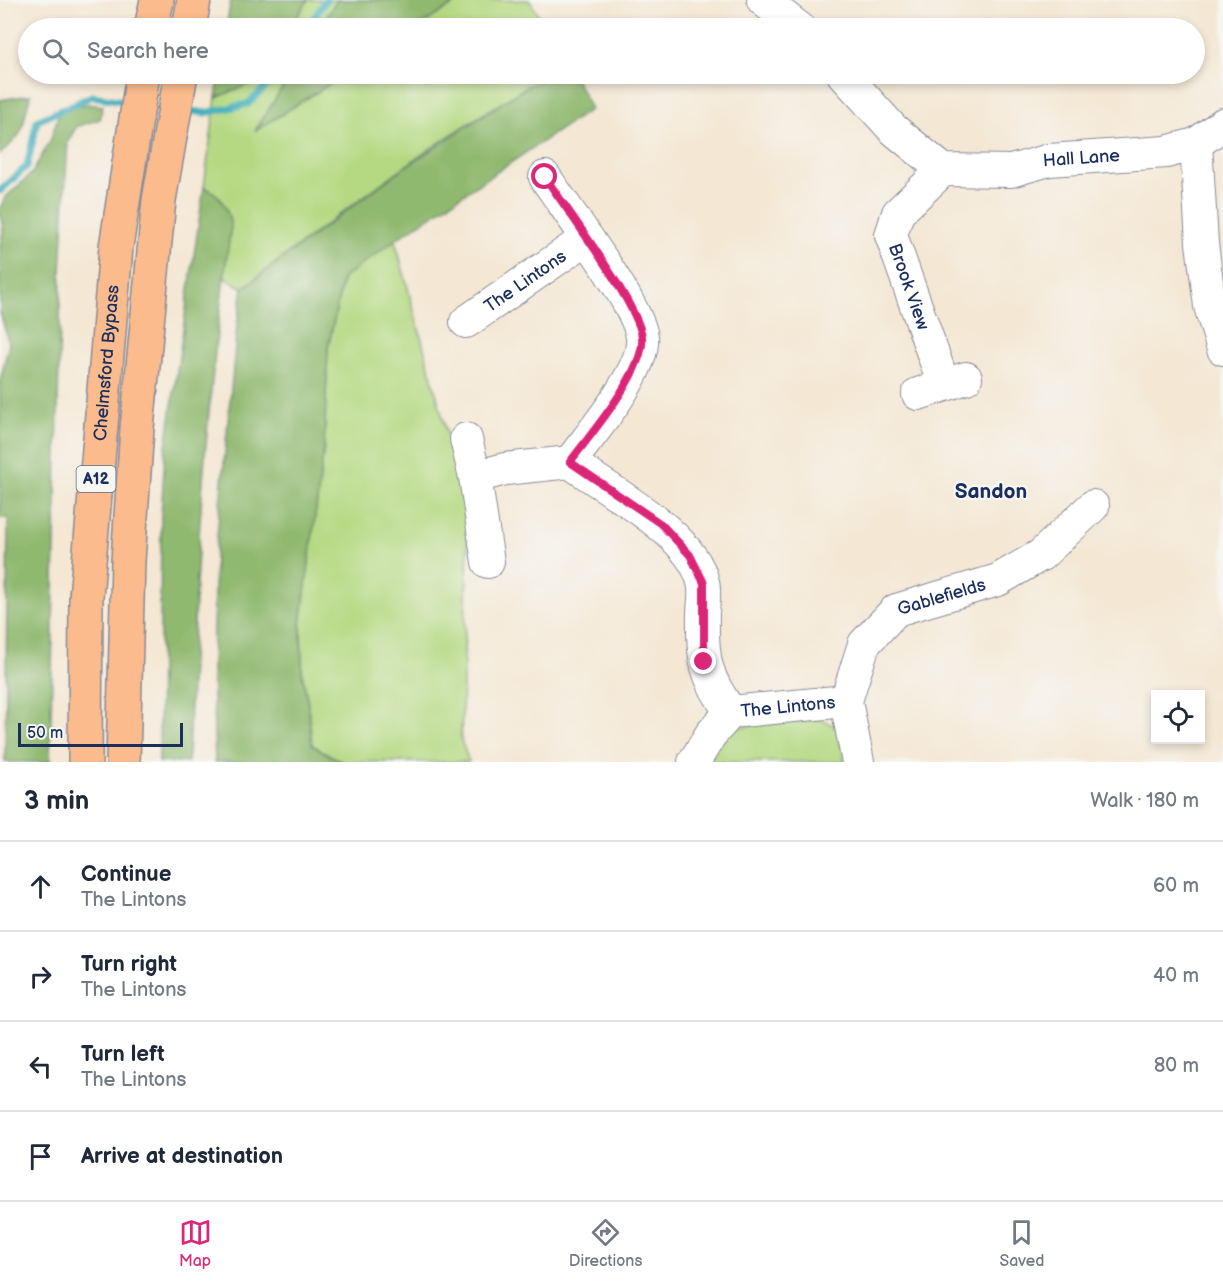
<!DOCTYPE html>
<html lang="en">
<head>
<meta charset="utf-8">
<style>
  body { margin:0; font-family:"Balsamiq Sans",sans-serif; background:#f6f6f7; color:#1f2937 }
  .controls { position:absolute; right:18px; bottom:18px; display:grid; overflow:hidden; border-radius:0px; box-shadow:0 3px 9px #0003 }
  .controls button { width:54px; height:54px; display:grid; place-items:center; padding:0; border:0; border-bottom:2px solid #e0e1e3; background:#fff; color:#1f2937; font:30px sans-serif }
  .scale { position:absolute; left:18px; bottom:15px; width:165px; box-sizing:border-box; padding-left:6px; border:3px solid #1b2f5e; border-top:0; font-size:16px; line-height:21px; white-space:nowrap; color:#1b2f5e; -webkit-text-stroke:4px #f6f6f2; paint-order:stroke }
  .stop { position:absolute; width:18px; height:18px; margin:-14px; border:4px solid #db2777; border-radius:50%; background:#fff }
  .stop.end { background:#db2777; border-color:#fff; box-shadow:0 2px 6px #0008 }
  .list { margin:0; padding:0; list-style:none }
  h2 { display:flex; justify-content:space-between; align-items:center; height:78px; margin:0; padding:0 24px; font-size:26px }
  h2 small { font-size:20px; font-weight:400; color:#747a83 }
  .list li { display:grid; grid-template-columns:39px 1fr auto; gap:18px; align-items:center; box-sizing:border-box; height:90px; padding:0 24px; border-top:2px solid #e0e1e3 }
  .list b { display:block; font-size:22px; white-space:nowrap }
  .list p { margin:0; font-size:20px; white-space:nowrap; color:#747a83 }
  .list em { font-size:20px; font-style:normal; color:#747a83 }
  .icon { flex:none; width:33px; height:33px; fill:none; stroke:currentColor; stroke-width:2; stroke-linecap:round; stroke-linejoin:round }
  .map { position:relative; flex:none; width:1223px; height:762px; overflow:hidden }
  .search { position:absolute; background:#fff; box-shadow:0 3px 9px #0003; left:18px; right:18px; top:18px; height:66px; display:flex; align-items:center; gap:15px; box-sizing:border-box; padding:0 21px; border-radius:33px; color:#747a83; font-size:22px }
  .sheet { height:438px; background:#fff }
  nav { display:flex; justify-content:space-around; align-items:center; box-sizing:border-box; height:84px; border-top:2px solid #e0e1e3; background:#fff; font-size:16px; color:#747a83 }
  nav a { display:grid; justify-items:center; gap:3px }
  nav .on { color:#db2777 }
  .map>svg:first-child { display:block }
  .green { fill:#b5d982; stroke:#688470; stroke-width:1.5 }
  .forest { fill:#90b970; stroke:#567467; stroke-width:1.5 }
  .lines { fill:none; stroke-linecap:round; stroke-linejoin:round }
  .stream { stroke:#40afbc; stroke-width:7 }
  .minor-casing { stroke:#888b98; stroke-width:34 }
  .highway-casing { stroke:#888b98; stroke-width:36 }
  .minor { stroke:#fff; stroke-width:32 }
  .highway { stroke:#fbbb8c; stroke-width:33 }
  .route { stroke:#db2777; stroke-width:8 }
  .labels { text-anchor:middle; dominant-baseline:central; stroke-width:4.5; stroke-linejoin:round; paint-order:stroke }
  .shield { fill:#f6f6f2; stroke:#5d6b8a; stroke-width:1.5 }
  .shield-label { font-size:16px; font-weight:bold; fill:#1b2f5e }
  .street-label { font-size:18px; fill:#1b2f5e; stroke:#f6f6f2 }
  .quarter-label { font-size:21px; font-weight:bold; fill:#1b2f5e; stroke:#f6f6f2 }
</style>
</head>
<body>
<div class="map">
<svg width="1223" height="762" viewBox="0 0 1223 762">
  <rect width="100%" height="100%" fill="#f6f6f2"/>
  <filter id="ink" filterUnits="userSpaceOnUse"><feTurbulence type="fractalNoise" baseFrequency=".0167" numOctaves="2"/><feDisplacementMap in="SourceGraphic" scale="12" xChannelSelector="R" yChannelSelector="G"/><feConvolveMatrix kernelMatrix="1 2 1 2 8 2 1 2 1" color-interpolation-filters="sRGB"/></filter>
  <filter id="wash" filterUnits="userSpaceOnUse"><feTurbulence type="fractalNoise" baseFrequency=".008" numOctaves="4" result="noise"/><feDisplacementMap in="SourceGraphic" scale="24" xChannelSelector="R" yChannelSelector="G"/><feGaussianBlur stdDeviation="1.35" result="paint"/><feColorMatrix in="noise" values="0 0 0 0 0 0 0 0 0 0 0 0 0 0 0 0 0 1.4 0 .05"/><feComposite in="paint" operator="in"/></filter>
  <g filter="url(#wash)">
    <rect width="100%" height="100%" fill="#f4e7d3"/>
    <path class="green" d="M 308,0 L 529,0 L 547,28 L 290,28 Z
      M 260,74 L 553,74 C 443,131 342,213 243,288 L 223,277 L 231,227 L 210,190 L 204,187 L 216,98 L 254,82 Z
      M 395,240 L 469,516 L 461,740 L 469,762 L 342,762 L 312,745 L 308,704 L 302,673 L 301,624 L 324,447 L 328,348 L 343,278 Z
      M 820,719 L 837,727 L 845,762 L 704,762 L 733,727 Z"/>
    <path class="forest" d="M 231,0 L 308,0 L 290,28 L 226,28 Z
      M 337,0 L 461,0 L 416,28 L 319,28 Z
      M 220,74 L 260,74 L 254,82 L 216,98 Z
      M 291,74 L 346,74 L 255,131 Z
      M 553,74 L 573,74 L 591,109 L 395,240 L 343,278 L 328,348 L 324,447 L 301,624 L 302,673 L 308,704 L 312,745 L 342,762 L 215,762 L 212,669 L 215,557 L 237,326 L 243,288 L 398,172 L 526,87 Z
      M 31,95 C 18,128 32,127 0,154 L 0,100 Z
      M 86,104 L 103,106 L 100,119 L 76,127 L 68,142 L 67,156 L 61,273 L 50,762 L 5,762 L 8,518 L 0,518 L 0,381 L 9,344 L 0,312 L 0,244 L 3,232 L 0,208 L 6,197 L 32,173 L 51,139 L 59,113 Z
      M 204,187 C 222,194 228,209 231,227 C 205,404 194,583 188,762 L 159,762 L 161,516 L 165,453 Z"/>
    <g class="lines">
      <path class="stream" d="M 307,28 L 326,0
        M 184,110 L 205,113 L 248,104 L 279,74
        M 0,191 L 27,166 L 37,121 L 92,96 L 129,102"/>
    </g>
  </g>
  <g filter="url(#ink)">
    <g class="lines">
      <defs>
        <g id="minor">
          <path d="M 763,0 L 799,28"/>
          <path id="s1" d="M 843,74 L 893,129 L 943,170 L 1011,171 L 1049,160 L 1166,152 L 1196,144 L 1202,243 L 1210,306 L 1223,349"/>
          <path d="M 1196,144 L 1223,124"/>
          <path id="s2" d="M 943,170 L 898,213 L 891,235 L 944,385"/>
          <path id="s3" d="M 545,177 C 566,209 638,304 642,337 C 646,370 590,435 570,462 C 610,492 691,532 703,582 C 706,592 703,605 703,614 C 702,657 705,678 731,712 L 846,701"/>
          <path id="s4" d="M 466,322 L 586,239"/>
          <path d="M 918,394 L 966,378"/>
          <path d="M 466,439 L 475,477 L 488,562"/>
          <path d="M 475,477 L 505,469 L 570,462"/>
          <path d="M 694,762 L 711,734 L 731,712"/>
          <path id="s5" d="M 858,762 L 846,701 L 864,644 L 896,610 L 998,580 L 1041,555 L 1093,506"/>
        </g>
        <g id="highway">
          <path d="M 151,28 L 157,0"/>
          <path d="M 189,28 L 194,0"/>
          <path id="s6" d="M 85,762 L 86,597 L 101,426 L 116,247 L 143,74"/>
          <path d="M 123,762 L 128,561 L 137,428 L 159,200 L 181,74"/>
        </g>
      </defs>
      <use href="#minor" class="minor-casing"/>
      <use href="#highway" class="highway-casing"/>
      <use href="#minor" class="minor"/>
      <use href="#highway" class="highway"/>
    </g>
  </g>
  <g class="lines" filter="url(#ink)">
    <path class="route" d="M 545,177 C 566,209 638,304 642,337 C 646,370 590,435 570,462 L 661,524 L 690,555 L 704,583 L 704,662"/>
  </g>
  <g class="labels">
    <rect class="shield" x="76.5" y="466" width="39" height="26" rx="4.5"/>
    <g class="shield-label">
      <text x="96" y="479">A12</text>
    </g>
    <g class="street-label">
      <text stroke="none"><textPath href="#s1" startOffset="279">Hall Lane</textPath></text>
      <text stroke="none"><textPath href="#s4" startOffset="72">The Lintons</textPath></text>
      <text stroke="none"><textPath href="#s2" startOffset="140">Brook View</textPath></text>
      <text stroke="none"><textPath href="#s6" startOffset="400">Chelmsford Bypass</textPath></text>
      <text stroke="none"><textPath href="#s5" startOffset="216">Gablefields</textPath></text>
      <text stroke="none"><textPath href="#s3" startOffset="711">The Lintons</textPath></text>
    </g>
    <g class="quarter-label">
      <text x="991" y="491">Sandon</text>
    </g>
  </g>
</svg>
<div class="controls">
<button><svg class="icon" aria-label="locate" viewBox="0 0 24 24"><circle cx="12" cy="12" r="6"/><path d="M12 2v4M12 18v4M2 12h4M18 12h4"/></svg></button>
</div>
<div class="scale">50 m</div>
<div class="stop" style="left:545px;top:177px"></div>
<div class="stop end" style="left:704px;top:662px"></div>
<div class="search"><svg class="icon" aria-label="search" viewBox="0 0 24 24"><circle cx="10" cy="10" r="6"/><path d="M15 15l6 6"/></svg>Search here</div>
</div>
<section class="sheet">
<h2>3 min<small>Walk · 180 m</small></h2>
<ul class="list">
<li><svg class="icon" aria-label="ahead" viewBox="0 0 24 24"><path d="M12 20V5M6 11l6-6 6 6"/></svg><div><b>Continue</b><p>The Lintons</p></div><em>60 m</em></li>
<li><svg class="icon" aria-label="right" viewBox="0 0 24 24"><path d="M7 20v-9h11M14 6l5 5-5 5"/></svg><div><b>Turn right</b><p>The Lintons</p></div><em>40 m</em></li>
<li><svg class="icon" aria-label="left" viewBox="0 0 24 24"><path d="M17 20v-9H6M10 6l-5 5 5 5"/></svg><div><b>Turn left</b><p>The Lintons</p></div><em>80 m</em></li>
<li><svg class="icon" aria-label="arrive" viewBox="0 0 24 24"><path d="M6 21V4h12l-3 4 3 4H6"/></svg><div><b>Arrive at destination</b></div></li>
</ul>
</section>
<nav>
<a class="on"><svg class="icon" aria-label="map" viewBox="0 0 24 24"><path d="M3 6l6-2 6 2 6-2v14l-6 2-6-2-6 2zM9 4v14M15 6v14"/></svg>Map</a>
<a><svg class="icon" aria-label="directions" viewBox="0 0 24 24"><path d="M12 3l9 9-9 9-9-9zM9 14v-3h6M13 9l2 2-2 2"/></svg>Directions</a>
<a><svg class="icon" aria-label="saved" viewBox="0 0 24 24"><path d="M7 4h10v16l-5-4-5 4z"/></svg>Saved</a>
</nav>
</body>
</html>
